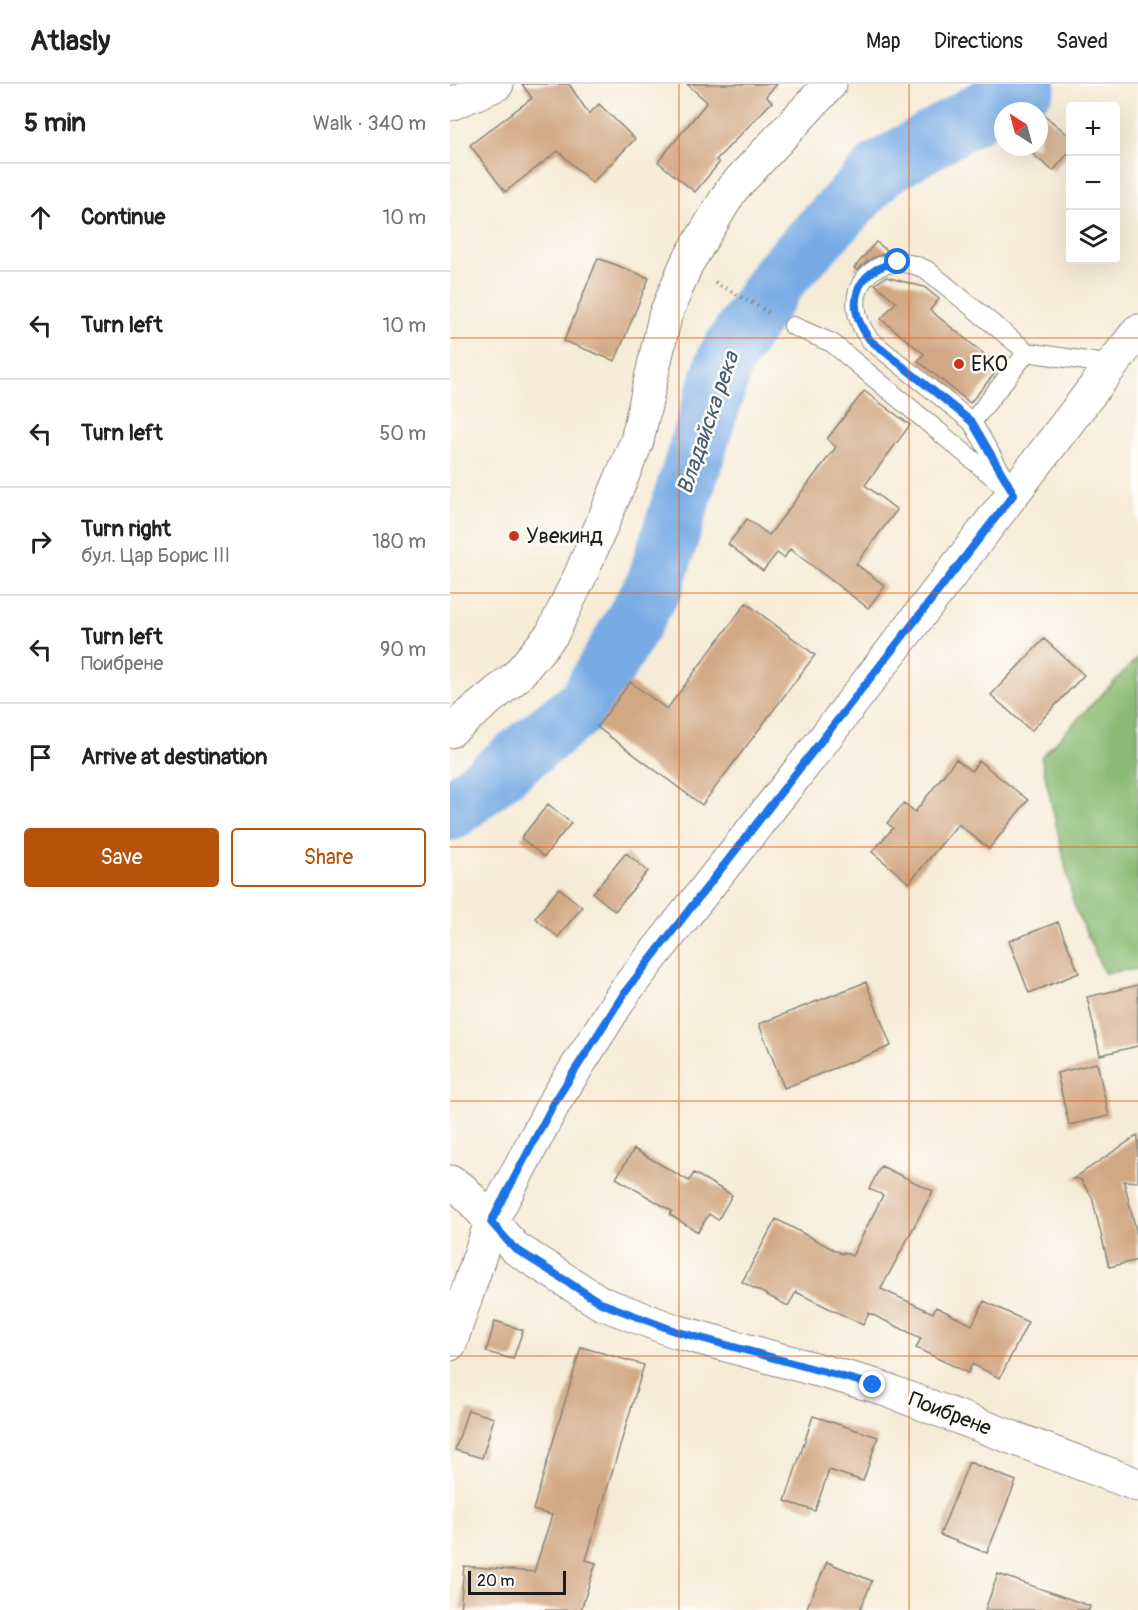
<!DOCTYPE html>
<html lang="en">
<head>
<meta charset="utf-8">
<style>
  body { margin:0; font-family:Pangolin,sans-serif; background:#f2f2f2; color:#202124 }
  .controls { position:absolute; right:18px; top:18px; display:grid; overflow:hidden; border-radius:6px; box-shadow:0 6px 24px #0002 }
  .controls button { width:54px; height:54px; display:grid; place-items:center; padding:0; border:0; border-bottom:2px solid #e0e0e0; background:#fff; color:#202124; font:30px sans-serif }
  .compass { position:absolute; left:544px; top:18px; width:54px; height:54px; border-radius:50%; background:#fff; box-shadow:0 6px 24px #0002; rotate:324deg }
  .scale { position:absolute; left:18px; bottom:15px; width:98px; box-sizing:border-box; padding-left:6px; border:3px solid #1c1c1c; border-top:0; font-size:16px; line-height:21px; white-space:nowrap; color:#1c1c1c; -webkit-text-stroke:4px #fdfcf7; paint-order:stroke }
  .stop { position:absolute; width:18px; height:18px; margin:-14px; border:4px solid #1a73e8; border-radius:50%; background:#fff }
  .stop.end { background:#1a73e8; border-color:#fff; box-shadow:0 2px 6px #0008 }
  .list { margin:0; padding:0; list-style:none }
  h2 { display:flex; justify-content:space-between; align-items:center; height:78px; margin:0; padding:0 24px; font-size:26px }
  h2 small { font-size:20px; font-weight:400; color:#757577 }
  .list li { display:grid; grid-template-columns:39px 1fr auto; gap:18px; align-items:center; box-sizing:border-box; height:108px; padding:0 24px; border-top:2px solid #e0e0e0 }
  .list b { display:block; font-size:22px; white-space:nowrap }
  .list p { margin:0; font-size:20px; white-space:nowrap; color:#757577 }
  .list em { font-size:20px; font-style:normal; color:#757577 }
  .actions { display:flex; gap:12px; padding:18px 24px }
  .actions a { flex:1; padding:14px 0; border:2px solid #b45309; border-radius:6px; text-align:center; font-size:21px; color:#b45309 }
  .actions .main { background:#b45309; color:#fff }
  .icon { flex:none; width:33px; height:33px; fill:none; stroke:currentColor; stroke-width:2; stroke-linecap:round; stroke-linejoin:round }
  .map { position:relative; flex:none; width:688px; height:1526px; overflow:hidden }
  header { display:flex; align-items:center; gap:36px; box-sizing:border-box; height:84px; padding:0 30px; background:#fff; border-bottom:2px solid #e0e0e0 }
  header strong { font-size:28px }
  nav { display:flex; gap:33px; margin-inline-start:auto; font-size:21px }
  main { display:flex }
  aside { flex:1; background:#fff }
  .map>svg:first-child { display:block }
  .forest { fill:#8abb74; stroke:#536c48; stroke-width:1.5 }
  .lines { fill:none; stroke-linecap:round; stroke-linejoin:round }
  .river { stroke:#78abe5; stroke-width:58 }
  .building { fill:#d1a884 }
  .lane-casing { stroke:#898479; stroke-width:20 }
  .street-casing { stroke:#898479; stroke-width:35 }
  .primary-casing { stroke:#898479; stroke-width:35 }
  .path { stroke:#898479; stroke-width:4; stroke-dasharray:1.5 4.5; stroke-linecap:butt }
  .lane { stroke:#fff; stroke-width:18 }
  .street { stroke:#fff; stroke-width:33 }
  .primary { stroke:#fff; stroke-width:33 }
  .route { stroke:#1a73e8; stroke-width:8 }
  .grid { fill:none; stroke:#e8590c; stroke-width:1.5; stroke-opacity:0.55 }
  .poi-dot { fill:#c8321e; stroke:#fdfcf7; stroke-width:2 }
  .labels { text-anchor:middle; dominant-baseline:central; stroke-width:5; stroke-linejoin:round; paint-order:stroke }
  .poi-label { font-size:21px; fill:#1c1c1c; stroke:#fdfcf7; text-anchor:start }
  .street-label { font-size:21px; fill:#1c1c1c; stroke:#fdfcf7 }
  .water-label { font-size:22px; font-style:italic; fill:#455c76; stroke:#fdfcf7 }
</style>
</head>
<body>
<header>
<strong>Atlasly</strong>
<nav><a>Map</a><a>Directions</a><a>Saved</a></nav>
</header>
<main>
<aside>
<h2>5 min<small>Walk · 340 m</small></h2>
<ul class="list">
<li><svg class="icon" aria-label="ahead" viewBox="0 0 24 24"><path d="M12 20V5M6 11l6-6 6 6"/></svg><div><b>Continue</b></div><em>10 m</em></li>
<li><svg class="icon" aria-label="left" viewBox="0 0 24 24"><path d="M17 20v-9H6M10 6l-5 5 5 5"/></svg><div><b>Turn left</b></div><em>10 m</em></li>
<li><svg class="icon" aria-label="left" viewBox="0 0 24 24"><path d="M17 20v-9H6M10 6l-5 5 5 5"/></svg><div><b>Turn left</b></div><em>50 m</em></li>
<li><svg class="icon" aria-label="right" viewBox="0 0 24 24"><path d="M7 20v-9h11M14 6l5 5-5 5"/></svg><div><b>Turn right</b><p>бул. Цар Борис III</p></div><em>180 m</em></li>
<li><svg class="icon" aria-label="left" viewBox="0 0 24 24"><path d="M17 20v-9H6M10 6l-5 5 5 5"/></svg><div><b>Turn left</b><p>Поибрене</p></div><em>90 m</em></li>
<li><svg class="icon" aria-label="arrive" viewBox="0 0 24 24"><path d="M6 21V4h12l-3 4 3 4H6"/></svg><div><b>Arrive at destination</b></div></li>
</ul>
<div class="actions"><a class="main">Save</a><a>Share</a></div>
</aside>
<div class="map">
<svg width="688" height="1526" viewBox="0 0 688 1526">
  <rect width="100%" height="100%" fill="#fdfcf7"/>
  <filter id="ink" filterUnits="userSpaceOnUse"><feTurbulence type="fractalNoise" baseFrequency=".0167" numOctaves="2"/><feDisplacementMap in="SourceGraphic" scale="12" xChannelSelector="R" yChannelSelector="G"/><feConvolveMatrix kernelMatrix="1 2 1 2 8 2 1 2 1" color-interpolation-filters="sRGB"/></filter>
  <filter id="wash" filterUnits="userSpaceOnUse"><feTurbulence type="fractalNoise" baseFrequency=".008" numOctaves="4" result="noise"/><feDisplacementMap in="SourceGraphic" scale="24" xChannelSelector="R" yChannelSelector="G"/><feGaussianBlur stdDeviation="1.35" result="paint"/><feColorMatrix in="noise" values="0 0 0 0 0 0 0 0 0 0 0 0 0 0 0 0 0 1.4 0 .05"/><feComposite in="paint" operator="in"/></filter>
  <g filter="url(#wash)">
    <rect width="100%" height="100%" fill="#f6ebd6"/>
    <path class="forest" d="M 688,573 L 688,885 L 654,889 L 624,821 L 591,673 Z"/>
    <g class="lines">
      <path class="river" d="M 0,728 L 136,619 L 205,500 L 276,274 L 329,193 L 431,85 L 577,0"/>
    </g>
    <g id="blocks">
      <path class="building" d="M 72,0 L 119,0 L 139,30 L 149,20 L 185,55 L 142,99 L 108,67 L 55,108 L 20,61 L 82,14 Z
        M 237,0 L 327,0 L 316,12 L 322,18 L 266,76 L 269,79 L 245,108 L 208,78 L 257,18 Z
        M 589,27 L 621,53 L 621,66 L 603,87 L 574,63 L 589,63 Z
        M 426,158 L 439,168 L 422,174 L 407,186 L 404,184 Z
        M 148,174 L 199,194 L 165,277 L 114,257 Z
        M 436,193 L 474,203 L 489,215 L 480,226 L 550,283 L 520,319 L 468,277 L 474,270 L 431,235 L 446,218 L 425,200 Z
        M 414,307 L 460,341 L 415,401 L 447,426 L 406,480 L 435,502 L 418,524 L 340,465 L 334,474 L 327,469 L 313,487 L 278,460 L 297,435 L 319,451 L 386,363 L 377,355 Z
        M 296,519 L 365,571 L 252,721 L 147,643 L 180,598 L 217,625 Z
        M 594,555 L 634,591 L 581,647 L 541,611 Z
        M 506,675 L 521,687 L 529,677 L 578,716 L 539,765 L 508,740 L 459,799 L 422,768 L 443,744 L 437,739 L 454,719 L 465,728 Z
        M 98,720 L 121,739 L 94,773 L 71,754 Z
        M 176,769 L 198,787 L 165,827 L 143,809 Z
        M 109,804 L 132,823 L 108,853 L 85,834 Z
        M 608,838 L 629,889 L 579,909 L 559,857 Z
        M 416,898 L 441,962 L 334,1004 L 309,940 Z
        M 688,901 L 688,962 L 650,971 L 637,913 Z
        M 647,979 L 659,1032 L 619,1041 L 607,989 Z
        M 688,1051 L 688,1098 L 674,1097 L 688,1155 L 688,1176 L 659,1183 L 642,1113 L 630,1095 L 623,1095 Z
        M 184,1065 L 239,1097 L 244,1089 L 282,1111 L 268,1136 L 259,1130 L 248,1148 L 220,1131 L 222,1127 L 166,1094 Z
        M 431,1082 L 483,1107 L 431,1205 L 483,1229 L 486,1223 L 522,1241 L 534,1217 L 578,1238 L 550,1294 L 522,1280 L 518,1289 L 466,1264 L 471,1254 L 419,1229 L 413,1241 L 346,1208 L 338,1222 L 292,1198 L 326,1135 L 392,1170 L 393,1168 L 402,1172 L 433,1111 L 419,1105 Z
        M 45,1237 L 73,1246 L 63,1275 L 36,1268 Z
        M 131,1263 L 194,1281 L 136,1476 L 146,1479 L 131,1526 L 10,1526 L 14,1482 L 84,1488 L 102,1431 L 83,1426 Z
        M 18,1326 L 44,1334 L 32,1374 L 5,1366 Z
        M 363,1332 L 428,1353 L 413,1397 L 379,1386 L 365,1427 L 335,1417 Z
        M 519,1378 L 566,1397 L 537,1469 L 490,1451 Z
        M 377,1478 L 422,1497 L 410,1526 L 356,1526 Z
        M 548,1490 L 640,1522 L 639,1526 L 535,1526 Z"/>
    </g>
  </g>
  <g filter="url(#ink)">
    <use href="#blocks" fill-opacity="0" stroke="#898479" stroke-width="1.5"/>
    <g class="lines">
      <defs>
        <path id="lane" d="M 343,242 L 382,259 L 553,401
          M 522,338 L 577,268
          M 564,410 L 522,338 L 420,256 C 384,209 424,160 477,186 L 577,268 L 662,281"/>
        <path id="street" d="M 0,20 L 47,0
          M 0,647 L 66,593 L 102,550 L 131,490 L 187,357 L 215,232 L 236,181 L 282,105 L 380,0
          M 0,1098 L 13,1106 L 65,1164 L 151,1219 L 225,1247 L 423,1301 L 688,1401"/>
        <path id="primary" d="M 0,1260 L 41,1138 L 104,1019 L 175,907 L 361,672 L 688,247"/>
      </defs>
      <use href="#lane" class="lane-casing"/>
      <use href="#street" class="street-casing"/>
      <use href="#primary" class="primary-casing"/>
      <path class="path" d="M 265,198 L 321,230"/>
      <use href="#lane" class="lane"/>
      <use href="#street" class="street"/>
      <use href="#primary" class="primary"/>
    </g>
  </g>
  <g class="lines" filter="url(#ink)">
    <path class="route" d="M 423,1301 L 225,1247 L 151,1219 L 64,1164 L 41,1138 L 104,1019 L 175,908 L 564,410 L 522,338 L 420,256 C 394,221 404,186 448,178"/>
  </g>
  <path class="grid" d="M 229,0 L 229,1526M 459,0 L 459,1526M 0,254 L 688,254M 0,509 L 688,509M 0,763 L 688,763M 0,1017 L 688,1017M 0,1272 L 688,1272"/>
  <g class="poi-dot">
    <circle cx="509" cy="280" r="6"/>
    <circle cx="64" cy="452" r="6"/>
  </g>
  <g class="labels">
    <g class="poi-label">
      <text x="521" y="280">EKO</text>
      <text x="76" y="452">Увекинд</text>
    </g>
    <g class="street-label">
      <text transform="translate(500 1330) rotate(21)">Поибрене</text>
    </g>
    <g class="water-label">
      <text transform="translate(258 339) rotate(-71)">Владайска река</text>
    </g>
  </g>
</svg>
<div class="controls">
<button>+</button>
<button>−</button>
<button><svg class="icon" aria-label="layers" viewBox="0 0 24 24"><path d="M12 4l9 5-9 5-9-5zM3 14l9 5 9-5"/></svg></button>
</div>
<svg class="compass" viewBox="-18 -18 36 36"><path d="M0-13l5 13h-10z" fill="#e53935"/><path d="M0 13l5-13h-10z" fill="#757577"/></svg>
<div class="scale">20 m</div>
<div class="stop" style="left:448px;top:178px"></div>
<div class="stop end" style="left:423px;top:1301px"></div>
</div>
</main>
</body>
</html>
